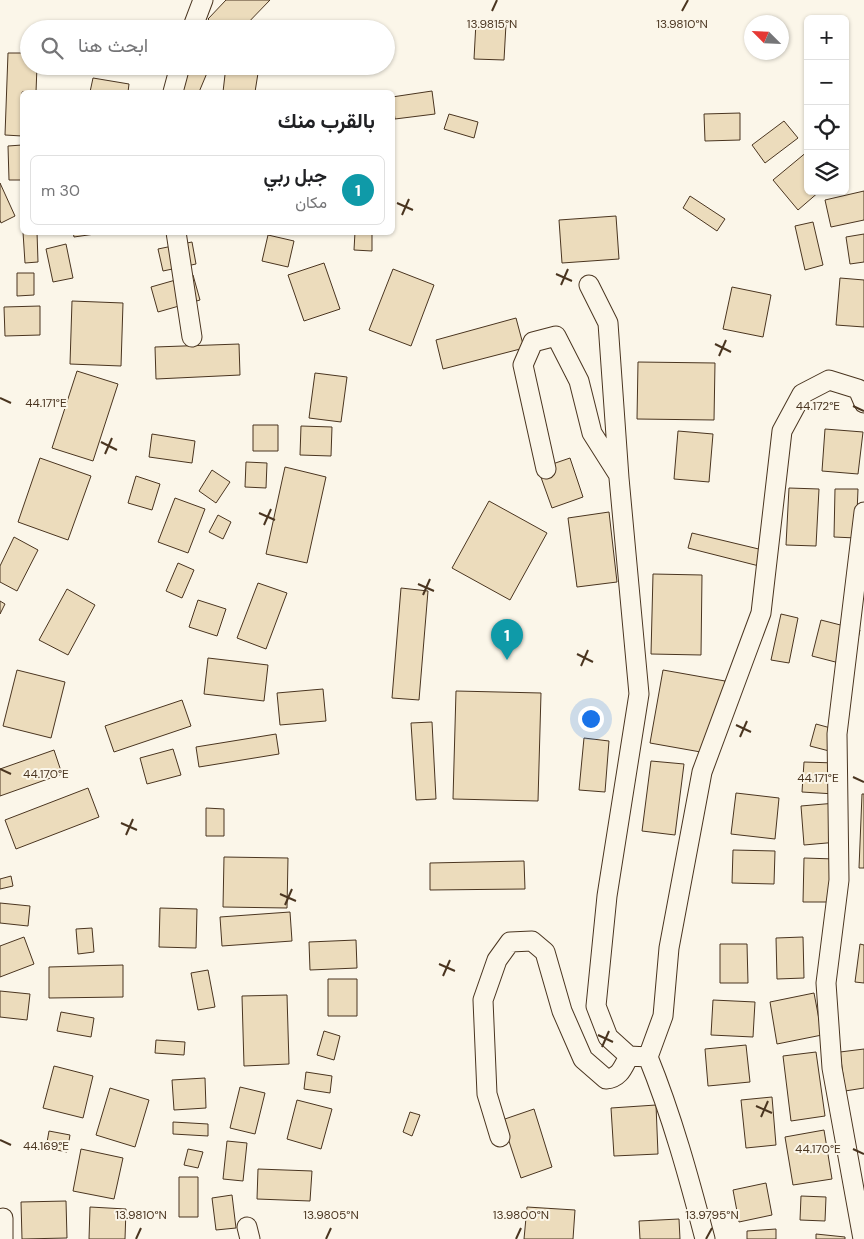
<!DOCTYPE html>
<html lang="ar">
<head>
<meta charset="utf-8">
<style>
  body { margin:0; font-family:"DM Sans",Vazirmatn,sans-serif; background:#f6f6f6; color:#202124; direction:rtl }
  .controls { position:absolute; right:15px; top:15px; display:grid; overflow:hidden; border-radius:8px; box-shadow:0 1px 4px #0004 }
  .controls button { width:45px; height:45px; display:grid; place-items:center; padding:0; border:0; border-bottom:1px solid #e0e0e0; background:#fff; color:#202124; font:25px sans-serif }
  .compass { position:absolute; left:744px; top:15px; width:45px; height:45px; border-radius:50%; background:#fff; box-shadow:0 1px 4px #0004; rotate:294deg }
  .you { position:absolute; left:590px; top:718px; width:18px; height:18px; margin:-12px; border:4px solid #fff; border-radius:50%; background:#1a73e8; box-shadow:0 0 0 8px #1a73e833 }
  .badge { display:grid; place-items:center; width:32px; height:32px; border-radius:50%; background:#c62828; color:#fff; font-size:16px; font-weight:700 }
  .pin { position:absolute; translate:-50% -41px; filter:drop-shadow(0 1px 2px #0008) }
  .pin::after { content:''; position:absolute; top:26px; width:18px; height:15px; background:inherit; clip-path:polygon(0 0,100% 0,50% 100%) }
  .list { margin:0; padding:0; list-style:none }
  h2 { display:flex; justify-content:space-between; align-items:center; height:65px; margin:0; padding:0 20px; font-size:21px }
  h2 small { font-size:16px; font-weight:400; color:#757577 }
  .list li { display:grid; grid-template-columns:32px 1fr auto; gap:15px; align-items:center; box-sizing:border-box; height:70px; margin:0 10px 10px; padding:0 10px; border:1px solid #e0e0e0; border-radius:8px }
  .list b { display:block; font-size:19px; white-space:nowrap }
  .list p { margin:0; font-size:16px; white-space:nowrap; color:#757577 }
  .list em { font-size:16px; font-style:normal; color:#757577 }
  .icon { flex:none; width:28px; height:28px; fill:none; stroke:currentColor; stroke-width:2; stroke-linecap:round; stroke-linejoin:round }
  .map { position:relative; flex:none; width:864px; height:1239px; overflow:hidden; direction:ltr }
  .search { position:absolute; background:#fff; box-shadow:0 1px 4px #0004; left:20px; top:20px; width:375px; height:55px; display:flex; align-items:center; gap:12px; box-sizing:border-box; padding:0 18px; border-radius:28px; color:#757577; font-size:19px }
  .panel { position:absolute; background:#fff; box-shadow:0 1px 4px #0004; left:20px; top:90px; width:375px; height:145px; border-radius:8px; direction:rtl }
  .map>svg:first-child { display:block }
  .building { fill:#ecdcbc; stroke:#4a3520 }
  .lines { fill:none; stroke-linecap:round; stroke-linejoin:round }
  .street-casing { stroke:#4a3520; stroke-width:21 }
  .street { stroke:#fbf6e9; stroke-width:19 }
  .ticks { fill:none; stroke:#4a3520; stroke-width:2 }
  .ticks-label { font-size:12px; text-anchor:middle; fill:#4a3520; stroke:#fbf6e9; stroke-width:4; stroke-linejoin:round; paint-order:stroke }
</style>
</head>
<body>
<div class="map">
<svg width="864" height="1239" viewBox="0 0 864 1239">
  <rect width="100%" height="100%" fill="#fbf6e9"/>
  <path class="building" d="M 226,0 L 270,0 L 242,29 L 218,29 L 208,19 Z
    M 476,22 L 506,24 L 504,60 L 474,59 Z
    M 8,53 L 29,53 L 29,66 L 37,66 L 36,92 L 22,92 L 22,136 L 5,135 Z
    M 189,66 L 207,73 L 199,92 L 166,92 Z
    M 226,66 L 259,67 L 255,92 L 223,92 Z
    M 93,78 L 129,84 L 128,92 L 90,92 Z
    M 432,91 L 435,114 L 395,119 L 392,97 Z
    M 740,113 L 740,140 L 705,141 L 704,114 Z
    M 449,114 L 478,122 L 474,138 L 444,129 Z
    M 784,121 L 798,138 L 765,163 L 752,145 Z
    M 22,145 L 22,180 L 9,180 L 8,146 Z
    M 808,151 L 808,191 L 820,191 L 798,210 L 773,180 Z
    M 0,183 L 15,216 L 1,223 L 0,220 Z
    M 864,191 L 864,220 L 831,227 L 825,200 Z
    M 690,196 L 725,219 L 717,231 L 683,208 Z
    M 616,216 L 619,259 L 562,263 L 559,220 Z
    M 813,222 L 823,265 L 805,270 L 795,226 Z
    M 23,232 L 37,232 L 38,262 L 25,263 Z
    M 73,232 L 109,232 L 74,237 Z
    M 355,232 L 372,232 L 372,251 L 354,250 Z
    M 864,234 L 864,262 L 850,264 L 846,237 Z
    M 268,235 L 294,241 L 288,267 L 262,261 Z
    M 192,242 L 196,264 L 163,271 L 158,249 Z
    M 66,244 L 73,278 L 53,282 L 46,249 Z
    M 324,263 L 340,309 L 304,321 L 288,275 Z
    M 393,269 L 434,285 L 411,346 L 369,330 Z
    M 17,273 L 34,273 L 34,295 L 17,296 Z
    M 193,275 L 200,300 L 158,312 L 151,287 Z
    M 840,278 L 864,280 L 864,327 L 836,325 Z
    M 732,287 L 771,295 L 763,337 L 723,329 Z
    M 72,301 L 123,303 L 121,366 L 70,364 Z
    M 40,306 L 40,335 L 5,336 L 4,307 Z
    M 516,318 L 524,348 L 443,369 L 436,340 Z
    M 239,344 L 240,375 L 156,379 L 155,347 Z
    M 638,362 L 715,363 L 714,420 L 637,419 Z
    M 77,371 L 118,384 L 93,461 L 52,448 Z
    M 315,373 L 347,377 L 341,422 L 309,418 Z
    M 253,425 L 278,425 L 278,451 L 253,451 Z
    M 301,426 L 332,427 L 331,456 L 300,455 Z
    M 825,429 L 863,432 L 858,474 L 822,471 Z
    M 678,431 L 713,434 L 709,482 L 674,479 Z
    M 152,434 L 195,441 L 192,463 L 149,457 Z
    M 40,458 L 91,476 L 68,540 L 18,522 Z
    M 570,458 L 583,497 L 552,508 L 538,469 Z
    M 246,462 L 267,463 L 266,488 L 245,487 Z
    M 285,467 L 326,477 L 307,563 L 266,554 Z
    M 212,470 L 230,482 L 216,503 L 199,491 Z
    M 136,476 L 160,484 L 152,510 L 128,503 Z
    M 789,488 L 819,489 L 816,546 L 786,545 Z
    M 835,489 L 858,489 L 856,538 L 834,537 Z
    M 175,498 L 205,509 L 188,553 L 158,542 Z
    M 489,501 L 547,533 L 510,600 L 452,568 Z
    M 609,512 L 617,582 L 577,587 L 568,518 Z
    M 218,515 L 231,522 L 223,539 L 209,532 Z
    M 692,533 L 767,551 L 763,567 L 688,548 Z
    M 14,537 L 38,550 L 17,591 L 0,582 L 0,566 Z
    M 178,563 L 194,570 L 182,598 L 166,591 Z
    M 653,574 L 702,575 L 701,655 L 651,654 Z
    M 258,583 L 287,593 L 266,649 L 237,638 Z
    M 401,588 L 428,591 L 419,700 L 392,698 Z
    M 67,589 L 95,605 L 68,655 L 39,640 Z
    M 198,600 L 226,609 L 217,636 L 189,627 Z
    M 0,601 L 5,604 L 0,614 Z
    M 781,614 L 798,618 L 789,663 L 771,660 Z
    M 821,620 L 860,630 L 851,666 L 812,656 Z
    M 208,658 L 268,665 L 264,701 L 204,694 Z
    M 17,670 L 65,682 L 51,738 L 3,726 Z
    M 663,670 L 725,681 L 712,754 L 650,743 Z
    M 323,689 L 326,721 L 280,725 L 277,693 Z
    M 456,691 L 541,693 L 538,801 L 453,799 Z
    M 182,700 L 191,726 L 114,752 L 105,726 Z
    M 432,722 L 436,799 L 416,800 L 411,723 Z
    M 816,724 L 838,730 L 833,752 L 810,746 Z
    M 276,734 L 279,754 L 199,767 L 196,747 Z
    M 584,738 L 609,741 L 605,792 L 579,790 Z
    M 173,749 L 181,775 L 147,784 L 140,758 Z
    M 54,750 L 62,774 L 0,796 L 0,769 Z
    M 651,761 L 684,764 L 675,835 L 642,831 Z
    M 804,762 L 836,763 L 835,794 L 802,792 Z
    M 88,788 L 99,817 L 16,849 L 5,820 Z
    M 736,793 L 779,798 L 775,839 L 731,834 Z
    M 862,794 L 864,794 L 864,868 L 859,868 Z
    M 836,803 L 838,842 L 804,845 L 801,806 Z
    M 206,808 L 224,809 L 224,836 L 206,836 Z
    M 733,850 L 775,851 L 774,884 L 732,883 Z
    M 224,857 L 288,858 L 287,908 L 223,907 Z
    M 804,858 L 835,859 L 834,902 L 803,902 Z
    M 524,861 L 525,889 L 430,890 L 430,863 Z
    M 11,876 L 13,886 L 0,889 L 0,879 Z
    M 0,903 L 30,906 L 28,926 L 0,923 Z
    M 160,908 L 197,909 L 196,948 L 159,947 Z
    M 290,912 L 292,941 L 222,946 L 220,917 Z
    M 92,928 L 94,952 L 78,954 L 76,929 Z
    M 24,937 L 34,964 L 0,977 L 0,946 Z
    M 803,937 L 804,978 L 777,979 L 776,938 Z
    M 356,940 L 357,968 L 310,970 L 309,942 Z
    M 720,944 L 747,944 L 748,983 L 720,983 Z
    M 860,944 L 864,945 L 864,983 L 855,982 Z
    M 123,965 L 123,997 L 49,998 L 49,967 Z
    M 208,970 L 215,1007 L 198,1010 L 191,973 Z
    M 328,979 L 357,979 L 357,1016 L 328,1016 Z
    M 0,991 L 30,994 L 27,1020 L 0,1017 Z
    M 814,993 L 822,1035 L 777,1044 L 770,1002 Z
    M 287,995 L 289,1064 L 244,1066 L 242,996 Z
    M 713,1000 L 755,1002 L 753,1037 L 711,1035 Z
    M 61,1012 L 94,1018 L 91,1037 L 57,1031 Z
    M 324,1031 L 340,1036 L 334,1060 L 317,1055 Z
    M 156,1040 L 185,1042 L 184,1055 L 155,1053 Z
    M 746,1045 L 750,1082 L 708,1086 L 705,1049 Z
    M 864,1049 L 864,1088 L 845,1091 L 840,1052 Z
    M 816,1052 L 825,1116 L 791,1121 L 783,1056 Z
    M 54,1066 L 93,1076 L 83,1118 L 43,1108 Z
    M 306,1072 L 332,1076 L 330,1093 L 304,1089 Z
    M 205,1078 L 206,1108 L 174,1110 L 172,1080 Z
    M 240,1087 L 265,1093 L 255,1134 L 230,1128 Z
    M 110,1088 L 149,1100 L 135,1147 L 96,1135 Z
    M 772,1097 L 776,1145 L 746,1148 L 741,1100 Z
    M 297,1100 L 332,1109 L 321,1149 L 287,1139 Z
    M 656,1105 L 658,1154 L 614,1156 L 611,1108 Z
    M 534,1109 L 552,1167 L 521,1178 L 502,1120 Z
    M 410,1112 L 420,1115 L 412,1136 L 403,1132 Z
    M 173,1122 L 208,1124 L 208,1136 L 173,1134 Z
    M 824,1130 L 832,1179 L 793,1185 L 785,1137 Z
    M 49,1131 L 70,1135 L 67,1152 L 46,1148 Z
    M 227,1141 L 247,1143 L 243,1181 L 223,1179 Z
    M 81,1149 L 123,1158 L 114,1199 L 73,1191 Z
    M 188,1149 L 203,1152 L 198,1168 L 184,1165 Z
    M 258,1169 L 312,1171 L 310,1201 L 257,1199 Z
    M 179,1177 L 198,1177 L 198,1217 L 179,1217 Z
    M 766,1183 L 772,1215 L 739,1222 L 733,1190 Z
    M 232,1195 L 236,1228 L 216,1230 L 212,1198 Z
    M 801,1196 L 826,1197 L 825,1221 L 800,1220 Z
    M 66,1201 L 67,1238 L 22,1239 L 21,1202 Z
    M 90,1207 L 126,1209 L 125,1239 L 89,1239 Z
    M 527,1207 L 575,1210 L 573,1239 L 524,1239 Z
    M 679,1219 L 680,1239 L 640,1239 L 639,1221 Z
    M 776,1229 L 776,1239 L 747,1239 L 747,1231 Z
    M 816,1234 L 845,1237 L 845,1239 L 816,1239 Z"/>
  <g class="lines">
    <defs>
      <path id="street" d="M 192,29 L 203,0
        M 173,92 L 180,66
        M 176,232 L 192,337
        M 589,285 L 608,323 L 619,478 L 639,694 L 607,896 L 596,1006 L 608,1037 L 629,1056 L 648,1057 L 663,1016 L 669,948 L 702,772 L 761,613 L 782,431 L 802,394 L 829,380 L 858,389 L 864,403
        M 546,469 L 523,365 L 533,342 L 556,336 L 579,381 L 592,433 L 618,474
        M 648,1057 C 672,1116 689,1178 705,1239
        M 500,1137 L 487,1094 L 483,1000 L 497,960 L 510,942 L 532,941 L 545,952 L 562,1011 L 583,1059 L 606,1079 C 620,1078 623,1067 629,1056
        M 247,1227 L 250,1239
        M 3,1239 L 3,1218
        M 863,1239 L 832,1068 L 826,983 L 839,880 L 837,734 L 864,512"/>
    </defs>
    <use href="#street" class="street-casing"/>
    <use href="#street" class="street"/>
  </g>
  <path class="ticks" d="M 492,11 L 497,0M 682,11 L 688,0M 397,203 L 413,210M 402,215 L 409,199M 556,274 L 572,281M 561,285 L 568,269M 715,344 L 731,352M 719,356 L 726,340M 0,398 L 11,403M 853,406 L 864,411M 101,442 L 117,450M 105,454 L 112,438M 259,513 L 275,520M 264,525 L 271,509M 418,584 L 434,591M 423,595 L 430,579M 577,654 L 593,662M 581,666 L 588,650M 736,725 L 751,732M 740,737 L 747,721M 0,769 L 11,774M 853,777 L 864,782M 121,823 L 137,830M 126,835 L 133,819M 280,894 L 296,901M 285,905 L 292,889M 439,964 L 455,971M 443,976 L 450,960M 598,1035 L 613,1042M 602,1047 L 609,1031M 756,1106 L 772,1113M 761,1117 L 768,1101M 0,1140 L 11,1145M 853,1149 L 864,1154M 136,1239 L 141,1228M 326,1239 L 331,1228M 516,1239 L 521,1228M 706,1239 L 712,1228"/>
  <g class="ticks-label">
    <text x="492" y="28">13.9815°N</text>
    <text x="682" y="28">13.9810°N</text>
    <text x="46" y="407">44.171°E</text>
    <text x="818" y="410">44.172°E</text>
    <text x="46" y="778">44.170°E</text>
    <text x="818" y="782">44.171°E</text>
    <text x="46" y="1150">44.169°E</text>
    <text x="818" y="1153">44.170°E</text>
    <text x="141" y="1219">13.9810°N</text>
    <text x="331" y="1219">13.9805°N</text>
    <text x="521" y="1219">13.9800°N</text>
    <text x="712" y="1219">13.9795°N</text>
  </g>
</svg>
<div class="controls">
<button>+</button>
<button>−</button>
<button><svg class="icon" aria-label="locate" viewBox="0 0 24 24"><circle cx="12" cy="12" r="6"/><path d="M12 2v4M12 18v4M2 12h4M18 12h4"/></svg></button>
<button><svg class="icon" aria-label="layers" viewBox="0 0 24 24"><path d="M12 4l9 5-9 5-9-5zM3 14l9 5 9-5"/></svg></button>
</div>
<svg class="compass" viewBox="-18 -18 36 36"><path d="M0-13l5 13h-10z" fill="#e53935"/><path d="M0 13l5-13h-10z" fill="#757577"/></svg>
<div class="you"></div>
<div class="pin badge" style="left:507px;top:660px;background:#0f9aa8">1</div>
<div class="search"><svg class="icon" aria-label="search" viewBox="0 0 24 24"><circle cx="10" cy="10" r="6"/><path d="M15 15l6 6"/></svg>ابحث هنا</div>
<section class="panel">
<h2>بالقرب منك<small></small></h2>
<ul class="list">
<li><span class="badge" style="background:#0f9aa8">1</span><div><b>جبل ربي</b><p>مكان</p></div><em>30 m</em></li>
</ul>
</section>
</div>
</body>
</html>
